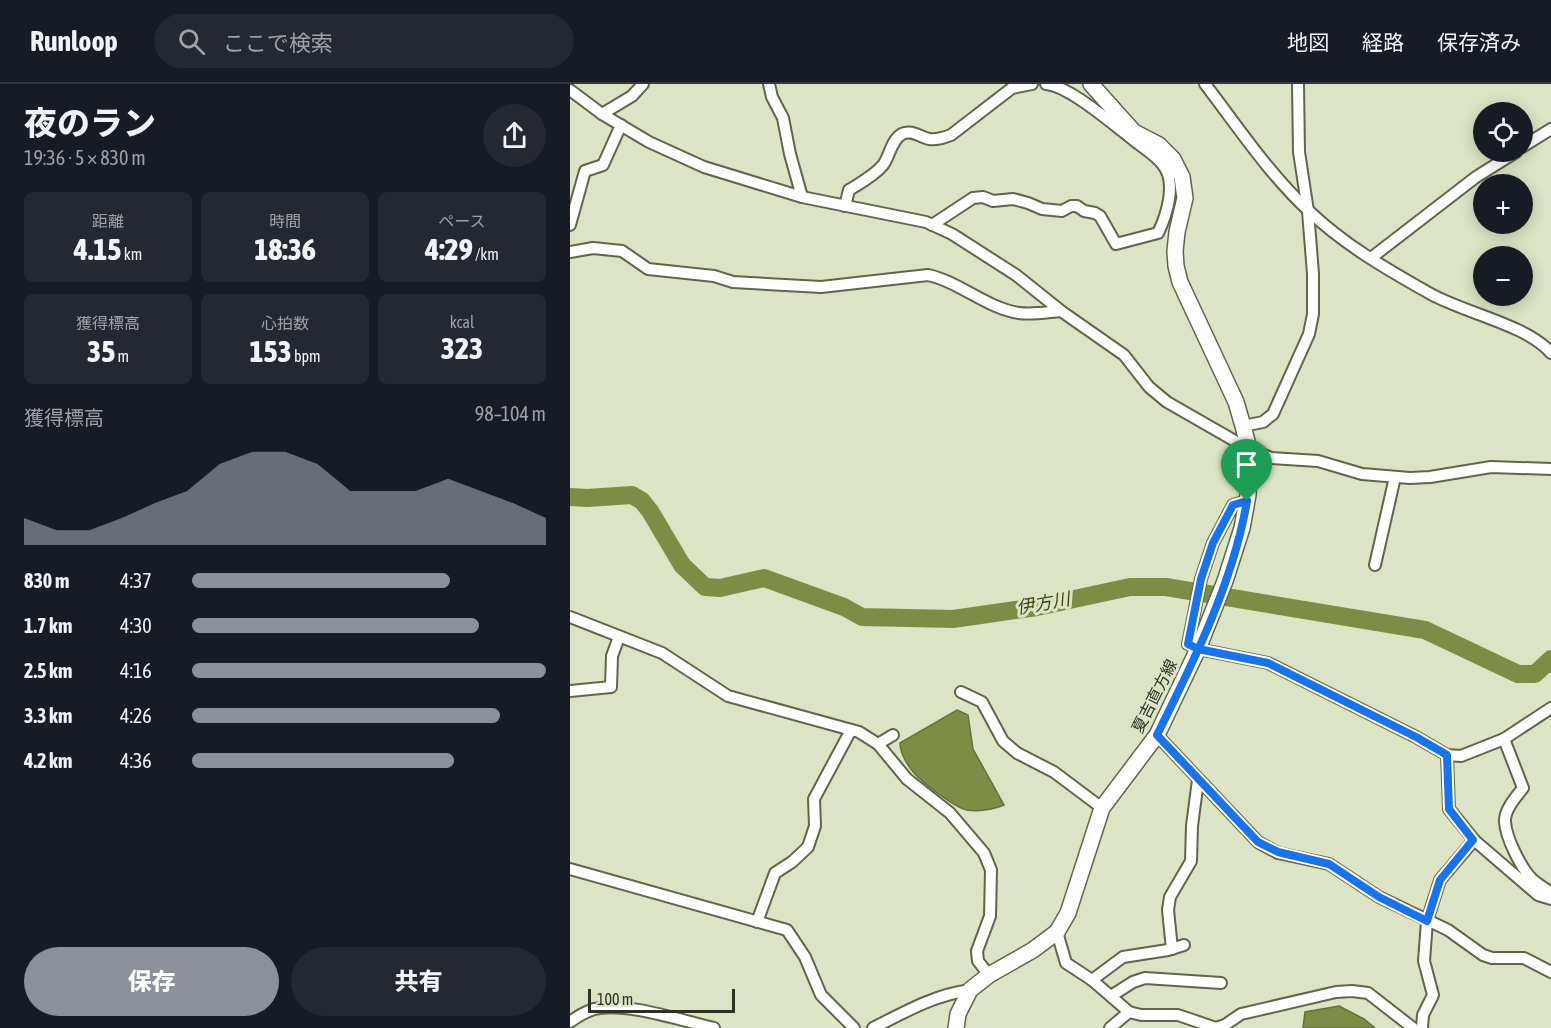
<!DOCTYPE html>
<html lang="ja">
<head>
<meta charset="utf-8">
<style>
  :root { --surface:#171b24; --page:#242831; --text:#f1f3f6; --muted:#9ea1a6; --line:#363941; --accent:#8c9099 }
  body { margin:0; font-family:"Asap Condensed","Noto Sans JP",sans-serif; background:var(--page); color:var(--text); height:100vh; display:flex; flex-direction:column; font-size:22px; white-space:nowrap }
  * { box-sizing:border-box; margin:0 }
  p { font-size:20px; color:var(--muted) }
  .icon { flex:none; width:33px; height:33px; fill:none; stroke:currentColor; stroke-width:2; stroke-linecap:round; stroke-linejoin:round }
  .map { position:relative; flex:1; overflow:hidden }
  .details { display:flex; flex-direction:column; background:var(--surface); width:570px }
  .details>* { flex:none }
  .controls { position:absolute; left:903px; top:18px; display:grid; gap:12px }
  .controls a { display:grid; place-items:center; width:60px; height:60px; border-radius:50%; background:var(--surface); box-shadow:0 3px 15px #0003; font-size:30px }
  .scale { position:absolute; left:18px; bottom:15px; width:147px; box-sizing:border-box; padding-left:6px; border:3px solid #2d3025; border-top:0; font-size:16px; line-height:21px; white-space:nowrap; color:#2d3025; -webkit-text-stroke:4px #dce4c5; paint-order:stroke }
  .pin { position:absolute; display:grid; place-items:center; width:51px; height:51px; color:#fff; margin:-62px -26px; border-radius:50% 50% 50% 0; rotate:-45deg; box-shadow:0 0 6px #0007 }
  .pin .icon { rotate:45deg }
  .round { display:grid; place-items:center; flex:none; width:63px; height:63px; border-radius:32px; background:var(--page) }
  .summary { display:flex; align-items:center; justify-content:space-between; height:102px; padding:0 24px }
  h1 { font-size:33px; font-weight:800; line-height:45px }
  .metrics { display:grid; grid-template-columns:repeat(3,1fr); gap:9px; height:102px; padding:6px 24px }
  .metrics div { display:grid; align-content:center; border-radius:9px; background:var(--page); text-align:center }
  .metrics b { font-size:30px; font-weight:800 }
  .metrics small { font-size:16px; font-weight:400 }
  .metrics p { font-size:16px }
  .chart { height:168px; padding:12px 24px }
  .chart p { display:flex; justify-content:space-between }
  .chart svg { width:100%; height:108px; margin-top:6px; fill:var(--accent); opacity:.7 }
  .cta { display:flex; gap:12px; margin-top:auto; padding:12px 24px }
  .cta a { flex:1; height:69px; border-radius:36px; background:var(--accent); color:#fff; font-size:24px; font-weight:800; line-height:69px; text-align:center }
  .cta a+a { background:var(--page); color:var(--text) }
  ul { padding:0 24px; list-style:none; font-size:20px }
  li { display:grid; grid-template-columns:96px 72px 1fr; align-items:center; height:45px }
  li i { height:15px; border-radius:8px; background:var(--accent) }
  header { display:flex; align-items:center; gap:36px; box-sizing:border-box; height:84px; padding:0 30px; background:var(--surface); border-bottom:2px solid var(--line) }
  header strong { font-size:28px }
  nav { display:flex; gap:33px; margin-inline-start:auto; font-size:21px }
  .search { width:420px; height:54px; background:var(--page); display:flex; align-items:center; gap:15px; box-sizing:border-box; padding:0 21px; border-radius:33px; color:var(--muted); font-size:22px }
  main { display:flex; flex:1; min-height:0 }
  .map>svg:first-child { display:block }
</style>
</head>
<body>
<header>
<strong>Runloop</strong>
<div class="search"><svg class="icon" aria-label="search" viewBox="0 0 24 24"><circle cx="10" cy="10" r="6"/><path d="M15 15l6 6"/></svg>ここで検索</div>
<nav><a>地図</a><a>経路</a><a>保存済み</a></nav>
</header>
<main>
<section class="details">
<div class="summary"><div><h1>夜のラン</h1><p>19:36 · 5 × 830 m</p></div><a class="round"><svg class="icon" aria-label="share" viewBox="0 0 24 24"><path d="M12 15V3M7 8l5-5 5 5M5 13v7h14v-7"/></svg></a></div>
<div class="metrics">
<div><p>距離</p><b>4.15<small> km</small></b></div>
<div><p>時間</p><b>18:36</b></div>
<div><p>ペース</p><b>4:29<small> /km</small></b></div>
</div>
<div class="metrics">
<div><p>獲得標高</p><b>35<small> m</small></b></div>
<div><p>心拍数</p><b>153<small> bpm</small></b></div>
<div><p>kcal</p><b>323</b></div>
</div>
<div class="chart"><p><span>獲得標高</span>98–104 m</p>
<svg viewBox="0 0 160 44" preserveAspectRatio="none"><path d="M0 44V33L10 38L20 38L30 33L40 27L50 22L60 11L70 6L80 6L90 11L100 22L110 22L120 22L130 17L140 22L150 27L160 33V44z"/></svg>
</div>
<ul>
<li><b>830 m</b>4:37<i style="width:73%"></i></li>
<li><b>1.7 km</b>4:30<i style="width:81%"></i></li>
<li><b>2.5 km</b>4:16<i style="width:100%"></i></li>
<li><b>3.3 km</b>4:26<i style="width:87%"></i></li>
<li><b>4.2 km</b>4:36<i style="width:74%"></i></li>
</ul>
<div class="cta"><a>保存</a><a>共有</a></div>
</section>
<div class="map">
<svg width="981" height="944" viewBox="0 0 981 944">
  <rect width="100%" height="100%" fill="#dce4c5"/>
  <g fill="#7e8d45" stroke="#66713b" stroke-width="1.5">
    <path d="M387,626L398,631L403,665L434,721C425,725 408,728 397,726C385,724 352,698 344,689C337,681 330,669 330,659Z"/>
    <polygon points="769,922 794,935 805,944 733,944 735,928"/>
  </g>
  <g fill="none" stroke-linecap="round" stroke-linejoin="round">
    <polyline stroke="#66713b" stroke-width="3" points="965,590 981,587"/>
    <polyline stroke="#7e8d45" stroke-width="18" points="0,413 17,414 62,411 72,417 80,427 112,481 135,503 150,504 194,494 274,523 292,533 383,535 467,523 560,503 596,503 855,546 948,590 965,590 981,575"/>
    <g stroke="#60664c" stroke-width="14">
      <g id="street">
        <polyline points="199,0 202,13 213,34 220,70 232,113"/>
        <path d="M476,0C499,2 540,38 560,53L564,48"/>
        <path d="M635,0C668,43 699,90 739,127C773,160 818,186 859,209C891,228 958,241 981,269"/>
        <polyline points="0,6 32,30 79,58 134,83 232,113 356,138 382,150 446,191 491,227 554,271 579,303 597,318 679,365 701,374 748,377 792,390 840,394 860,393 921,383 981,385"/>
        <polyline points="32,30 62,12 73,0"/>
        <polyline points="952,63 981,45"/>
        <path d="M275,122L279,106C290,99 304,92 313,81C320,72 321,56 332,50C341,45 350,53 359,55C367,56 373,54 381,51L442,4L462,0"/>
        <polyline points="0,141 15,87 33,81 51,41"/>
        <path d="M362,141L403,114L413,113L423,117L443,115L458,119L472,125L492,127L501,122H507L514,127L525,129L530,132L546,160L588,149C597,131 607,98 593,81C585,70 570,62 560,53"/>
        <path d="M0,168L23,164L52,167L78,185L144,192L163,198L251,203L358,191C390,198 416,224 449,229C462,231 478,228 491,227"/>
        <polyline points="801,174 906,93 946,68"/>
        <polyline points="673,342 693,338 703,330 739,250 743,230 743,190 738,127 729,68 728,0"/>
        <path d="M677,417L663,421L643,459L631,495L618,560L628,565L698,579L846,653L877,671L891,672L934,655L953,704C946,713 934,726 935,738C936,754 951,784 962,795C967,800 975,804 981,809"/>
        <polyline points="805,481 825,393"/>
        <polyline points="0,533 92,569 158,612 289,648 308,660 337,695 380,729 414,769 421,786 420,832 407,867 408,877 419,891"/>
        <polyline points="0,607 41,603 42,572 49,553"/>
        <polyline points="391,608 412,618 433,657 447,669 484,688 532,724"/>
        <polyline points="587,651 688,758 708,769 759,780 809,813 878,846 913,871 922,874 954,874 981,888"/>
        <polyline points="934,655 981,624"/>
        <polyline points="308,660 323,651"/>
        <polyline points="904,756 968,811 981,815"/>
        <polyline points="0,785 217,846 235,873 251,911 284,944"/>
        <polyline points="187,838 205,789 222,778 238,763 245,742 244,715 281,646"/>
        <polyline points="487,848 496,879 522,896 559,928 571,931 608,931 646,944 655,941 671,930 766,908 782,907 798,909 843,944"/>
        <polyline points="602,865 598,826 600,813 621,777 622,742 628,696"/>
        <polyline points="522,896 553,873 598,866 614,861"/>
        <polyline points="541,912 563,898 575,894 651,899"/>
        <path d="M0,938C8,932 15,928 24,925C54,917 113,937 144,944"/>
        <path d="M303,944C335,928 364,911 400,906"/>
        <polyline points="540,944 559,928"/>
        <polyline points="852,944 853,931 863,911 854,877 857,837 870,796 904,756 879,725 877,671"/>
      </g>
    </g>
    <g stroke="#60664c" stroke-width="18">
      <polyline id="secondary" points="386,944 388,930 400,906 419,891 463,866 487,848 498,829 532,724 587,651 628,565 655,497 672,444 678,411 679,365 673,342 666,318 610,198 606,182 605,167 607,148 615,114 612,93 603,75 589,61 564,48 521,0"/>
    </g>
    <use href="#street" stroke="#fff" stroke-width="10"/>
    <use href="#secondary" stroke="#fff" stroke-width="15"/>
  </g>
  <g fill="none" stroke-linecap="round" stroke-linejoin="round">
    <g stroke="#fff" stroke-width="12">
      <path id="route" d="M677,417C663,499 624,577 587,651L688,758L708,768L759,780L809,813L857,837L870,796L903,756L879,725L877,671L846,653L698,579L628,565L618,560L631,495L643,459L663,421L677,417"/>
    </g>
    <use href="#route" stroke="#1a73e8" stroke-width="8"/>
  </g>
  <g text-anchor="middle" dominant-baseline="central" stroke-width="6" stroke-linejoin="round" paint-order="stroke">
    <g font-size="16" fill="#2d3025" stroke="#dce4c5">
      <text transform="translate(584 612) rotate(-63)">夏吉直方線</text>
    </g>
    <g font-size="18" font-style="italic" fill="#3b450d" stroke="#dce4c5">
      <text transform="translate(473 519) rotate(-10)">伊方川</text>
    </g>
  </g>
</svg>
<div class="controls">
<a><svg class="icon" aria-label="locate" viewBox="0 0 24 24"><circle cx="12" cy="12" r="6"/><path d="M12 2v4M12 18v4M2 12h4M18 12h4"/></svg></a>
<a>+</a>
<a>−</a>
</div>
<div class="scale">100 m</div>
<div class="pin" style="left:677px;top:417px;background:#1e9e55"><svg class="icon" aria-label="arrive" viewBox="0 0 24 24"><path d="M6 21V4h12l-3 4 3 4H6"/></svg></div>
</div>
</main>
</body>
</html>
